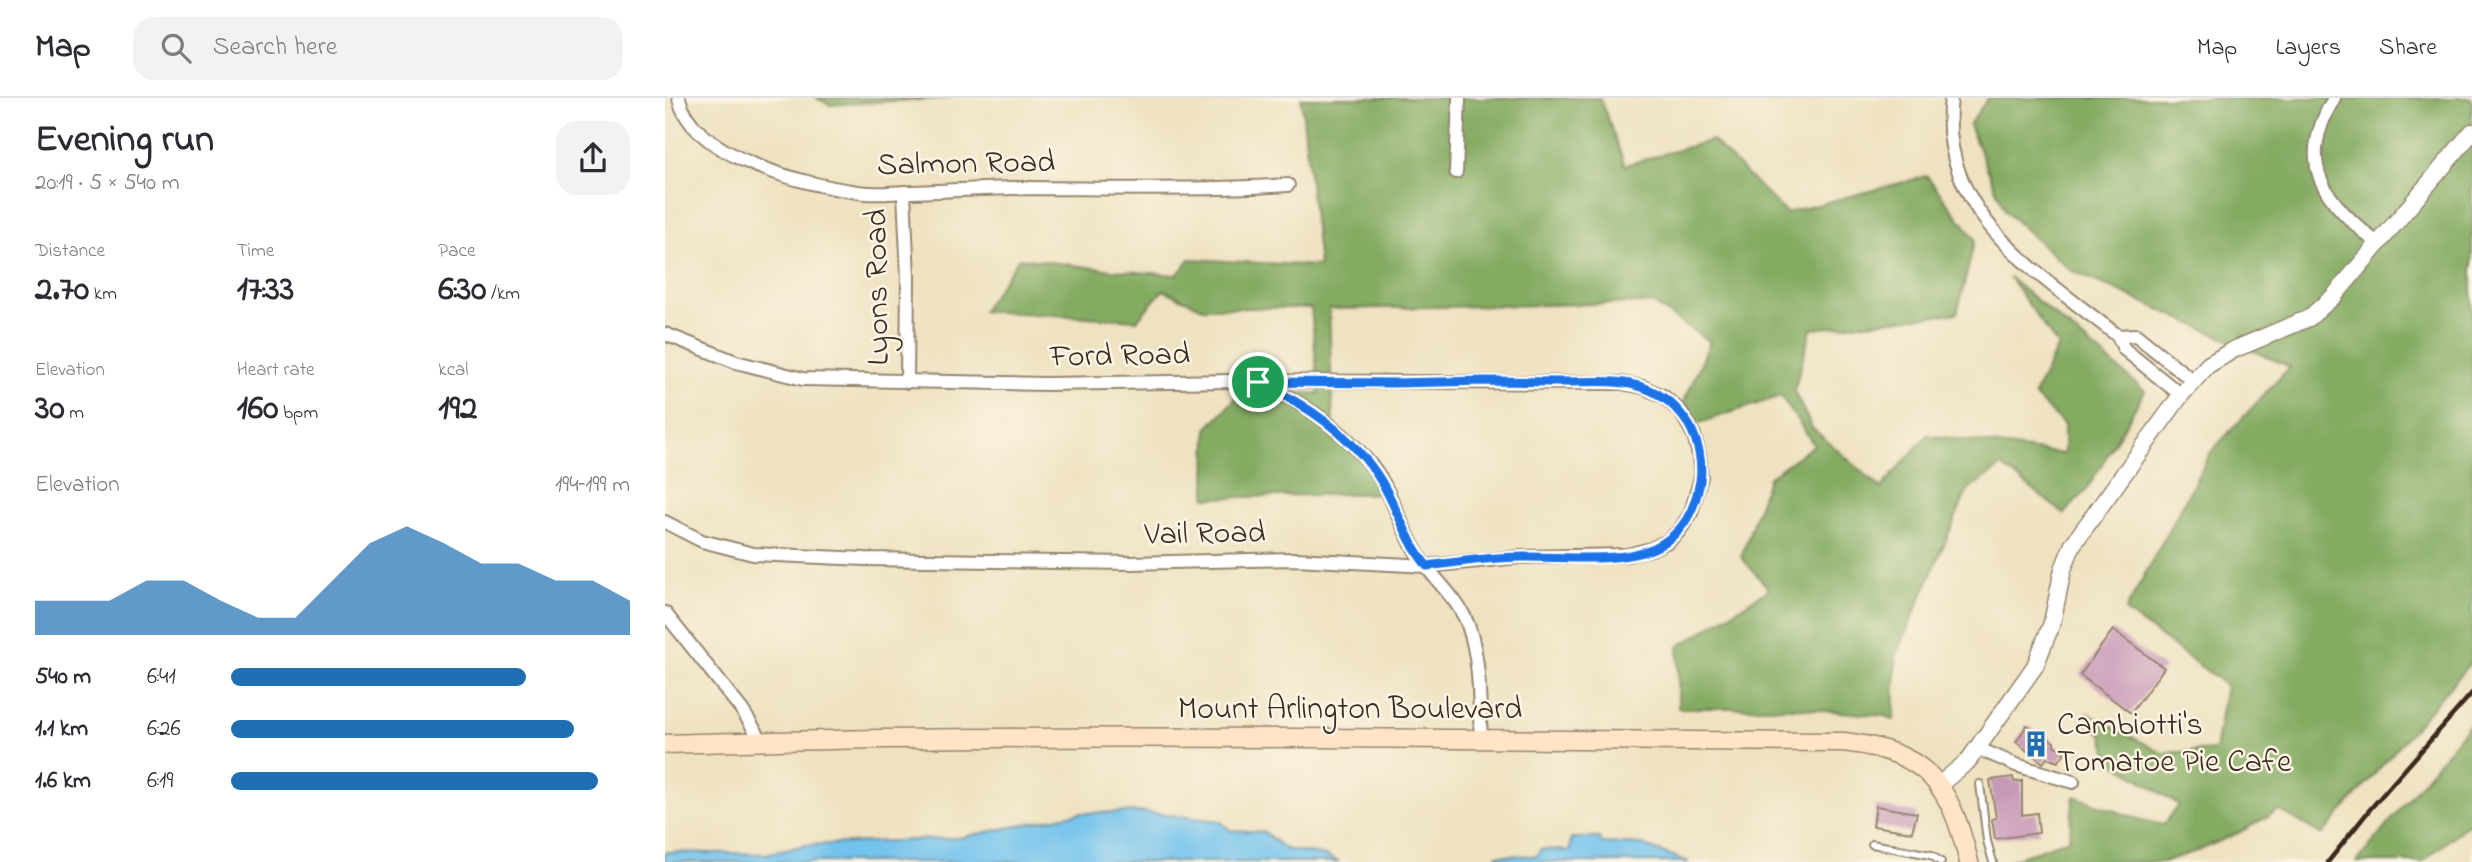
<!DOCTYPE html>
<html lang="en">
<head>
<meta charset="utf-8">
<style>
  :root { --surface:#fff; --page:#f2f2f3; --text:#2b2b33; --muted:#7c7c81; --line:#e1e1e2; --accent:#1f6fb2 }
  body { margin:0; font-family:"Indie Flower",sans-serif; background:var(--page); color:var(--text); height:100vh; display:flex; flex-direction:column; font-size:26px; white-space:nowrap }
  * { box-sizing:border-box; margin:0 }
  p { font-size:23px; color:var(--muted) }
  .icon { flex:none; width:38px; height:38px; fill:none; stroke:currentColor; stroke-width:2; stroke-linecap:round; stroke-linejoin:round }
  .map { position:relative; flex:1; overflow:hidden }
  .drawer { display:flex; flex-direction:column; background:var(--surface); width:665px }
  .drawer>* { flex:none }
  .pin { position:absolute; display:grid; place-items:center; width:60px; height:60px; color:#fff; margin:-30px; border:4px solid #fff; border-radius:50%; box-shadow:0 2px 7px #0007 }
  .round { display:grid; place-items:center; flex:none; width:74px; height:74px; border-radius:21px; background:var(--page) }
  .head { display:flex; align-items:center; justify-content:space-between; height:119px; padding:0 35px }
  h1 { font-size:38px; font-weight:700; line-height:52px }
  .stats { display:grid; grid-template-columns:repeat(3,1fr); gap:10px; height:119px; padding:7px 35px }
  .stats div { display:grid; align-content:center }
  .stats b { font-size:35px; font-weight:700 }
  .stats small { font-size:19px; font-weight:400 }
  .stats p { font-size:19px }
  .chart { height:196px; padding:14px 35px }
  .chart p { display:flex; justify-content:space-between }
  .chart svg { width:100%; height:126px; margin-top:7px; fill:var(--accent); opacity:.7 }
  ul { padding:0 35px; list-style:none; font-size:23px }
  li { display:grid; grid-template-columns:112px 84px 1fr; align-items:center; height:52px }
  li i { height:18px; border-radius:9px; background:var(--accent) }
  header { display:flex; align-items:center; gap:42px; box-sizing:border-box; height:98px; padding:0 35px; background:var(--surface); border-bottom:2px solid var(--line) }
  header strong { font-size:33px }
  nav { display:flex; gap:38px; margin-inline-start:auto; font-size:24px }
  .search { width:490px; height:63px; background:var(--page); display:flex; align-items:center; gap:18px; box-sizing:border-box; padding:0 24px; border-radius:21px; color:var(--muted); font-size:26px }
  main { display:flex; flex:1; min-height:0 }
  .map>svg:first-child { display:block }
</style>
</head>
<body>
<header>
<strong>Map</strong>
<div class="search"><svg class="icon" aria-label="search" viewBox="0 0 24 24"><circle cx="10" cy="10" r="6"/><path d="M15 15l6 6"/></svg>Search here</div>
<nav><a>Map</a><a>Layers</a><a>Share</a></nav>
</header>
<main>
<section class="drawer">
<div class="head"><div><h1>Evening run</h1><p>20:19 · 5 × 540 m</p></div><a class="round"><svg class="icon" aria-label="share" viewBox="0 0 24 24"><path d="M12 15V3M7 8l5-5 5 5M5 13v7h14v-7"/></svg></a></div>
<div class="stats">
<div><p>Distance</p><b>2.70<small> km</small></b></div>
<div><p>Time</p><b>17:33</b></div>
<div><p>Pace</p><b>6:30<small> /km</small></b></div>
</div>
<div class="stats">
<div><p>Elevation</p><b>30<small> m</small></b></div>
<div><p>Heart rate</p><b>160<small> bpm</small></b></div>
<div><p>kcal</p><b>192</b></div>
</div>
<div class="chart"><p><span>Elevation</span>194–199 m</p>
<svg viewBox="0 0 160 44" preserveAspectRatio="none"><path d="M0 44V32L10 32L20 32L30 25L40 25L50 32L60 38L70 38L80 25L90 12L100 6L110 12L120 19L130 19L140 25L150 25L160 32V44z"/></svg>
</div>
<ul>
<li><b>540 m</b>6:41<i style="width:74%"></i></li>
<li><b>1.1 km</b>6:26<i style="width:86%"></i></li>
<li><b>1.6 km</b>6:19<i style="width:92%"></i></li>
</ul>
</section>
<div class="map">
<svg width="1807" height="764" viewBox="0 0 1807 764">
  <rect width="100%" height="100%" fill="#fcf5e5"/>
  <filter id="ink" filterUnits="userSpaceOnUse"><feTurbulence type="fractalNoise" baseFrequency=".0143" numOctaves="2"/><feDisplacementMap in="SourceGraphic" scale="14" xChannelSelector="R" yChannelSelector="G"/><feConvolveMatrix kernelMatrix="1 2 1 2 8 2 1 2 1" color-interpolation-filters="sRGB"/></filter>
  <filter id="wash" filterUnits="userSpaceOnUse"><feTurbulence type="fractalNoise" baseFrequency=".00686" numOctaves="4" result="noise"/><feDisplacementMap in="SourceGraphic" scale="28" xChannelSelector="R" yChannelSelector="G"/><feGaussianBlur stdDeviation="1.57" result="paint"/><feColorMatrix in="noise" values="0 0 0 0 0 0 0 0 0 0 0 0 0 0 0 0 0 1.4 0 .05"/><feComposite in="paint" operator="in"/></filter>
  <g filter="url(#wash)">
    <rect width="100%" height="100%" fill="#efe2c1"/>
    <g fill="#84ab62" stroke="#606a40" stroke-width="2">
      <polygon points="151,0 285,0 165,7"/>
      <polygon points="636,0 935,0 960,67 1047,42 1121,115 1262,78 1310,141 1292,215 1146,231 1129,293 1147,330 1216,390 1262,337 1399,356 1399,327 1369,297 1393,248 1344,179 1480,293 1421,393 1399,416 1337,368 1302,393 1231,558 1229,622 1221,618 1131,610 1013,610 1013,549 1104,491 1076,459 1104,379 1149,347 1116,298 1034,325 1019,304 1045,244 987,205 664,211 668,331 723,395 541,400 542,331 581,289 654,296 646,210 538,210 498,192 472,222 317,213 354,160 447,172 512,177 525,161 654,168"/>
      <polygon points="1323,0 1807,0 1807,563 1657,737 1614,712 1575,734 1532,753 1498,764 1349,764 1346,762 1404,741 1409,698 1473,721 1498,727 1514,707 1445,662 1437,636 1417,623 1422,615 1497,655 1550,652 1561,587 1460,513 1546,354 1625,269 1405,172 1340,113 1304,27"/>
      <polygon points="1807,623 1807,723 1757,764 1692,764"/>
    </g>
    <g fill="#71c2ed" stroke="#567686" stroke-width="2">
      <polygon points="478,714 555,723 565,732 599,734 620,751 661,758 674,764 0,764 0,754 100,756 142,747 293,740 414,715"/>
      <polygon points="906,740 935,740 937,745 977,747 1024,764 832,764 832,757 872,758 876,751 905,753"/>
    </g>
    <g id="blocks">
      <g fill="#c799b8">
        <polygon points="1448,532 1499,570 1466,615 1415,577"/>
        <polygon points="1362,627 1389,644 1389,647 1400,655 1393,664 1382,660 1378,665 1351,644"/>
        <polygon points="1348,679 1349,684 1357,683 1357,717 1372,715 1374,735 1330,741 1327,721 1331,720 1325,682"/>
        <polygon points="1211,708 1252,715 1247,734 1208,728"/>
      </g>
    </g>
  </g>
  <g filter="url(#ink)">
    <use href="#blocks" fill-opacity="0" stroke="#958670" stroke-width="2"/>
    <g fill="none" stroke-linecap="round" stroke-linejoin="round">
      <g stroke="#958670" stroke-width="10">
        <g id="service">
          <polyline points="1315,686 1322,743 1328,764"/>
          <polyline points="1207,746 1266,757 1276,764"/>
        </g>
      </g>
      <g stroke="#958670" stroke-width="16">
        <g id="minor">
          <path d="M14,0C26,59 141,87 193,94C210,97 228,94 246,94C279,93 313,91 347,90C439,90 531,93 623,87"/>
          <path d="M1286,0C1271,116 1375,176 1453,238L1459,251L1516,297"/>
          <path d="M1669,0C1629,69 1660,102 1713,146"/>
          <polyline points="791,74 794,0"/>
          <polyline points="239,94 243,179 242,284"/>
          <polyline points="0,236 71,264 138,281 381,286 569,283 956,285 978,289 998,298 1016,314 1029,337 1034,357 1036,379 1026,415 1014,433 1003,443 986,451 962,457 855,459 762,468 630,461 466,465 200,461 88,456 37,443 0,424"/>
          <polyline points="1453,238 1471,237 1527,282"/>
          <path d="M598,286C642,307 691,340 717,383C731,408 739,436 755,460C771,484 795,502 804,530C816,566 814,605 816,642"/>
          <polyline points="0,515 77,612 97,643"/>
          <polyline points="1312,650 1351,667 1408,684"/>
        </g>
      </g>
      <g stroke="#958670" stroke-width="19">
        <polyline id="tertiary" points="1274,687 1303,663 1370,568 1387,525 1398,471 1408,446 1516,297 1543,267 1568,252 1644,220 1669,198 1807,34"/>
      </g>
      <g stroke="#958670" stroke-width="21">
        <path id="secondary" d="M0,646C393,634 786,642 1179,644C1262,654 1285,685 1304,764"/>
      </g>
      <use href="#service" stroke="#fff" stroke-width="6"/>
      <use href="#minor" stroke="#fff" stroke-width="12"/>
      <use href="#tertiary" stroke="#fff" stroke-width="16"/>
      <use href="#secondary" stroke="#ffe4c6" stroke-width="18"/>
      <polyline stroke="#3b2a1e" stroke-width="4.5" points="1663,764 1706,710 1807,595"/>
    </g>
  </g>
  <g fill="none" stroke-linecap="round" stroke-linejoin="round" filter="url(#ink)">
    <g stroke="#fff" stroke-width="14">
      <path id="route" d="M821,283C847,283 874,284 901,284C926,284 956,281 980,290C999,297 1013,310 1024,327C1033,343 1038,365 1035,383C1030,412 1018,437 989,450C953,466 897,458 857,459C825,459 793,464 762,468C741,443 733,411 716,383C689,338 639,305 593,284L729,285Z"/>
    </g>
    <use href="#route" stroke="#1a73e8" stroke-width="9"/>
  </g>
  <defs>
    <g id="building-bare" transform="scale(2.1)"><path d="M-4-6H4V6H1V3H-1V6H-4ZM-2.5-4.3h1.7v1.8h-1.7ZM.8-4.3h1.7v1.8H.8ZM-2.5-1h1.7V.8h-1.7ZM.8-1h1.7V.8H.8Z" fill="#1f6fb2" stroke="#fcf5e5" stroke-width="2.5" paint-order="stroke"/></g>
  </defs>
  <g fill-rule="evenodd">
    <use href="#building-bare" x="1371" y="646"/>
  </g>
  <g text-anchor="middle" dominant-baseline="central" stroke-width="5" stroke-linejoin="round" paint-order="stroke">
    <g font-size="32" fill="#3b2a1e" stroke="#fcf5e5">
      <text transform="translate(301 67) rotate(-1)">Salmon Road</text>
      <text transform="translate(214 189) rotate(-91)">Lyons Road</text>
      <text transform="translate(455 259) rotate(-1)">Ford Road</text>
      <text transform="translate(540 437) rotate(-1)">Vail Road</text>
      <text x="685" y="612">Mount Arlington Boulevard</text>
    </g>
    <g font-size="32" fill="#3b2a1e" stroke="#fcf5e5" text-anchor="start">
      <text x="1392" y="628">Cambiotti's<tspan x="1392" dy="37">Tomatoe Pie Cafe</tspan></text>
    </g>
  </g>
</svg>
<div class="pin" style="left:593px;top:284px;background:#1e9e55"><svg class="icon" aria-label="arrive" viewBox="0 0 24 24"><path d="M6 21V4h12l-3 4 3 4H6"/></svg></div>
</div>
</main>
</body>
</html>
